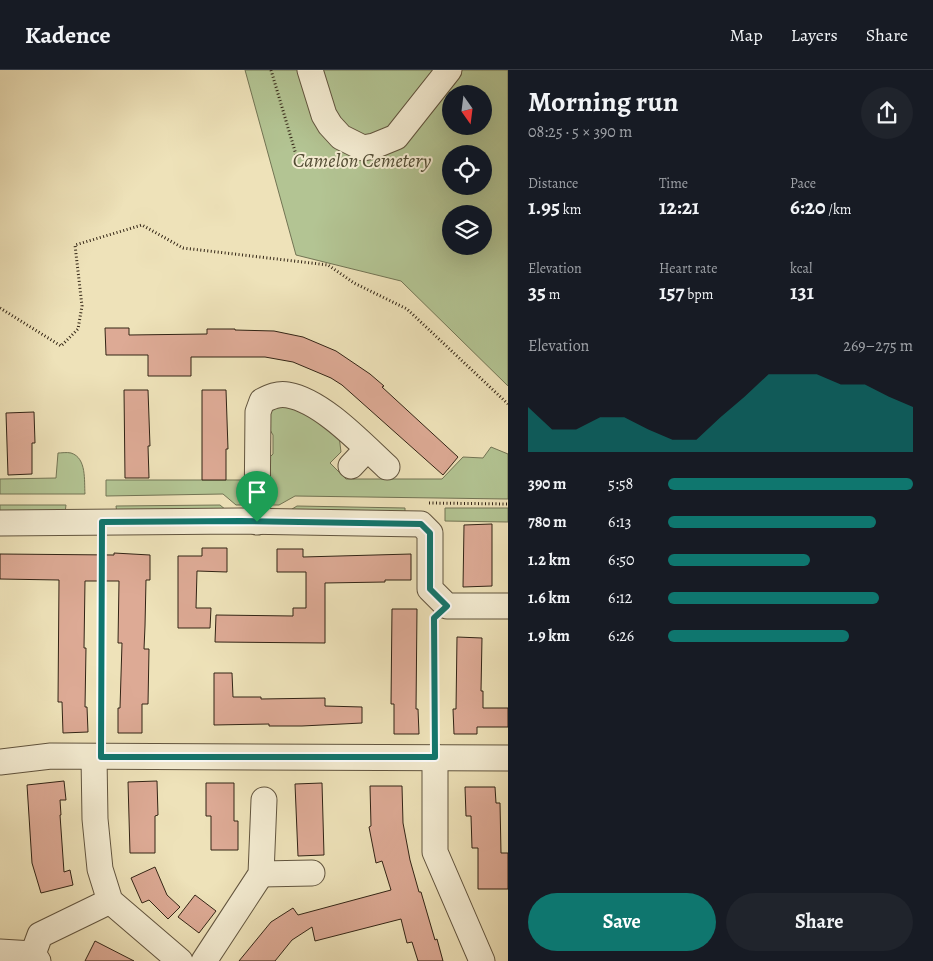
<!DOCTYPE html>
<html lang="en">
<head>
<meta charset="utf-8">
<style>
  :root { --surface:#171b24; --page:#20242c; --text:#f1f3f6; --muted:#9ea1a6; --line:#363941; --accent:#0f766e }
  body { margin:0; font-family:Alegreya,serif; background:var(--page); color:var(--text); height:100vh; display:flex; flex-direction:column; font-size:19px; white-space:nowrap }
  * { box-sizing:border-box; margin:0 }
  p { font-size:16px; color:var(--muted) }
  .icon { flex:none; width:28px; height:28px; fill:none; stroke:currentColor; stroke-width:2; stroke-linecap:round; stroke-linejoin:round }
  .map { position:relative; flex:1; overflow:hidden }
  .panel { display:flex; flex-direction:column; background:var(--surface); width:425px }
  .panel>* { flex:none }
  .needle { width:32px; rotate:166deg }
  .controls { position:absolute; left:442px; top:15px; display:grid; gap:10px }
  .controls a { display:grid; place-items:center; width:50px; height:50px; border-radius:50%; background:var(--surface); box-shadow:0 5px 20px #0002; font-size:25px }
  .pin { position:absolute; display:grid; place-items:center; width:42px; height:42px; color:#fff; margin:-51px -21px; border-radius:50% 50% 50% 0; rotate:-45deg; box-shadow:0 0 5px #0007 }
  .pin .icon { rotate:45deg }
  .round { display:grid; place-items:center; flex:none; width:52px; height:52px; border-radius:26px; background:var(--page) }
  .head { display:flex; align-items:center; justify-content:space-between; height:85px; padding:0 20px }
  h1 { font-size:28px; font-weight:700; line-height:38px }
  .figures { display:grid; grid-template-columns:repeat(3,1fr); gap:8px; height:85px; padding:5px 20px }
  .figures div { display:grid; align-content:center }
  .figures b { font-size:21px; font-weight:700 }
  .figures small { font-size:14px; font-weight:400 }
  .figures p { font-size:14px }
  .chart { height:140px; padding:10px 20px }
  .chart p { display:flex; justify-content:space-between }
  .chart svg { width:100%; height:90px; margin-top:5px; fill:var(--accent); opacity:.7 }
  .primary-button { display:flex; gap:10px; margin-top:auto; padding:10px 20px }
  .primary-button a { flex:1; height:58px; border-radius:30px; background:var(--accent); color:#fff; font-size:20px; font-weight:700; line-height:58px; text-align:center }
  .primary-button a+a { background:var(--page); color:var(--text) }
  ul { padding:0 20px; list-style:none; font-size:16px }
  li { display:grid; grid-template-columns:80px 60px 1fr; align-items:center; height:38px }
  li i { height:12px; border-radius:6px; background:var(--accent) }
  header { display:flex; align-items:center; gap:30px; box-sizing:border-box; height:70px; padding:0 25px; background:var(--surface); border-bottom:1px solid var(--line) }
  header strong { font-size:24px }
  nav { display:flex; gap:28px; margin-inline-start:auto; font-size:18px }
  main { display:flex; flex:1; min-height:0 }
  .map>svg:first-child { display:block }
</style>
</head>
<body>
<header>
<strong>Kadence</strong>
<nav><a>Map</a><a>Layers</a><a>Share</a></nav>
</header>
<main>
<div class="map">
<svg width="508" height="891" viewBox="0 0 508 891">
  <rect width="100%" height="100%" fill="#eee2b9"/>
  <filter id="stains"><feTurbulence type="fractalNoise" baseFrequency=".004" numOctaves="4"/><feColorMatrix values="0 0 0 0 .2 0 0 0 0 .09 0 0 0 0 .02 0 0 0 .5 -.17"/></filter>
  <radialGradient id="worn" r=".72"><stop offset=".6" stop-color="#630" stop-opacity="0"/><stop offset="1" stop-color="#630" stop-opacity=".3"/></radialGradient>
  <g fill="#b3c493" stroke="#727454" fill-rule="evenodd">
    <path d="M245,0H508V316L401,211L296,185ZM451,24H484V56H451ZM451,84H484V116H451ZM451,144H484V176H451Z"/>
    <path d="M278,335C305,336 320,350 339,366L341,382L330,393L346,409H442L463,387L483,388L491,377L508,384V429L295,426L279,435H266V391L273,384V365L266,353L270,342Z"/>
    <path d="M58,383C61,383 67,382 71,383C87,388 84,411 85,424H0V409L56,408Z"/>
    <polygon points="106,410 249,410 249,435 236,435 223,424 106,426"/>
    <polygon points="0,435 66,435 65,443 0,442"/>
    <polygon points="220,435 232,445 117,444 116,436"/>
    <polygon points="297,436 405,438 405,445 284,444"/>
    <polygon points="445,438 508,438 508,452 445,451"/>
  </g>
  <g fill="#ddaa95" stroke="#322415">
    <polygon points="105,258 129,258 129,265 207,264 207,259 235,259 235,260 274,261 303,267 336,281 370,304 384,316 382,317 458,387 443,405 342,315 331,308 293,292 265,287 191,287 191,306 148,306 148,285 106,285"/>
    <polygon points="124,320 148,320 150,376 148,376 149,408 125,408"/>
    <polygon points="202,320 226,320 228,379 226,379 226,410 202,410"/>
    <polygon points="34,342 35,373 32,373 32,404 8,405 6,343"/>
    <polygon points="492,454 492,516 463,517 464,455"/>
    <polygon points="202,478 227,478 227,502 197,501 196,538 211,538 210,558 178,558 178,486 202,486"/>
    <polygon points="277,479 303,479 303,487 411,484 411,510 385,510 385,512 325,513 325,573 215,572 216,545 293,546 293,538 306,538 306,502 277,502"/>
    <polygon points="114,483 150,485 150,510 146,510 145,556 144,579 149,579 148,634 142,634 142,663 118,663 118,638 120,638 122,573 118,573 119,511 85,511 84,578 86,578 85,637 87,637 88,662 63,663 62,632 58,632 59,510 0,509 0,484 114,485"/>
    <polygon points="392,539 417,539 416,639 418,639 419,664 394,664 394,634 391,634"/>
    <polygon points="457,567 482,568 481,621 483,621 483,638 508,638 508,657 477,657 477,664 454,664 453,639 456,639"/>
    <polygon points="214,603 232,603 233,627 261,627 261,629 325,628 325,636 362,637 362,653 302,656 269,656 269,654 214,655"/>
    <polygon points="64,711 66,730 60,730 61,745 60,745 64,802 70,800 73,815 41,823 32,793 27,715"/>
    <polygon points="157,711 158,745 155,746 155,783 130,783 128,712"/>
    <polygon points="206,713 234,713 234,751 238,751 238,780 211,780 211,746 206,746"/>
    <polygon points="322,713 324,785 298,786 295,714"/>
    <polygon points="370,716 402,716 403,753 410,790 419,822 421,822 435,870 437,869 443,891 418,891 412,872 407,873 401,849 315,871 312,857 292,870 275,891 239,891 271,852 293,838 298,845 391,820 382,791 376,793 369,757 371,756"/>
    <polygon points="465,717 495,717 496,733 500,733 501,783 508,783 508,819 478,819 478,778 472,778 471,746 466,746"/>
    <polygon points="155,797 167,825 180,837 168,849 149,830 142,833 131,808"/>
    <polygon points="195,825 216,841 199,863 178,847"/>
    <polygon points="95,871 134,891 85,891"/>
  </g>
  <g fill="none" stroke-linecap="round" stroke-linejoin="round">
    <g stroke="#61543e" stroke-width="27">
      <g id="minor">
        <polyline points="310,0 324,45 330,55 341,67 363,78 374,76 396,67 449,0"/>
        <polyline points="351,396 367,379"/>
        <path d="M257,452L258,342L262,331C270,327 278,323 288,325C322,331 361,373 387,397"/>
        <polyline points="0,453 241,451 421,454 430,463 430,519 447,536 508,536"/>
        <polyline points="94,687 95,749 100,799 110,831 180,891"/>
        <polyline points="435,687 435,782 482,891"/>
        <polyline points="0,692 51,686 508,688"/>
        <polyline points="261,804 312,803"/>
        <polyline points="0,882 33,884"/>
        <polyline points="38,891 33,884 40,865 110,831"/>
        <polyline points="204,891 261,804 264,730"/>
      </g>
    </g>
    <g stroke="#322415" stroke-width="3" stroke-dasharray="1 2.5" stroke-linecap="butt">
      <polyline points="271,0 297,88"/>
      <polyline points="0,238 61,276 78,259 82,236 75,175 142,155 183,178 328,195 354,213 407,239 508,334"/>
      <polyline points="429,433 508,434"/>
      <polyline points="434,554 435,667"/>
      <polyline points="101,664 102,473"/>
    </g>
    <use href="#minor" stroke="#f4ecd2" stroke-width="25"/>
  </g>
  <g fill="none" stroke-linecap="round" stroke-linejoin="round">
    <g stroke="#fff" stroke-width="10">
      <polygon id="route" points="102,452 241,451 421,454 430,463 430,519 447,536 434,548 435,687 101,687"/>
    </g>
    <use href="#route" stroke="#0f766e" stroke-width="6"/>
  </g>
  <g text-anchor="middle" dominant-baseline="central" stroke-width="4" stroke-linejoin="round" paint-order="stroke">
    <g font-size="20" font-style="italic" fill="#524c34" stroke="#f4ecd2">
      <text x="362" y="90">Camelon Cemetery</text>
    </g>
  </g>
  <rect width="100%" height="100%" filter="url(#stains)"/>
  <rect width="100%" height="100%" fill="url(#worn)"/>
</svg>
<div class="controls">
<a><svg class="needle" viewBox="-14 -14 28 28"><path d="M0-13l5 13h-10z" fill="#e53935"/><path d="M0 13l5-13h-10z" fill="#9ea1a6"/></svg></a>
<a><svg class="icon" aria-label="locate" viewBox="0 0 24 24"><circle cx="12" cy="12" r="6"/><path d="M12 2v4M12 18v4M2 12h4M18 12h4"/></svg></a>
<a><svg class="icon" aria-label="layers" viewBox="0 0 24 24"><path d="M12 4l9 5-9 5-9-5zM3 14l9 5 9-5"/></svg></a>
</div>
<div class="pin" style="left:257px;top:452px;background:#1e9e55"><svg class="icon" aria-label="arrive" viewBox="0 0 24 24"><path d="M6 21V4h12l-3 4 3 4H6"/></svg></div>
</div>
<section class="panel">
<div class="head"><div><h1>Morning run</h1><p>08:25 · 5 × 390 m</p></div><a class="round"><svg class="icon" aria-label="share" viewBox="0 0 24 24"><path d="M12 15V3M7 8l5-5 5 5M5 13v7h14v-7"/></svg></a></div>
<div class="figures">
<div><p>Distance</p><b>1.95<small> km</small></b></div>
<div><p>Time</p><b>12:21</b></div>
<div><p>Pace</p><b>6:20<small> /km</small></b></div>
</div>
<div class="figures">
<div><p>Elevation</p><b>35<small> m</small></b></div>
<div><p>Heart rate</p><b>157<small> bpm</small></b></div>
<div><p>kcal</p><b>131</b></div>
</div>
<div class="chart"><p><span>Elevation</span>269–275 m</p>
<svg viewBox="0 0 160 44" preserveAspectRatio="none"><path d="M0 44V22L10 33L20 33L30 27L40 27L50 33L60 38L70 38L80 27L90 17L100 6L110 6L120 6L130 11L140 11L150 17L160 22V44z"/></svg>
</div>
<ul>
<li><b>390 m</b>5:58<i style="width:100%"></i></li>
<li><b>780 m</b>6:13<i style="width:85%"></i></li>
<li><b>1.2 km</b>6:50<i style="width:58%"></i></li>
<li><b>1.6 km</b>6:12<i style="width:86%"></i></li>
<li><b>1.9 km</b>6:26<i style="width:74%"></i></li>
</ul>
<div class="primary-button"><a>Save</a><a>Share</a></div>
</section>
</main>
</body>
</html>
